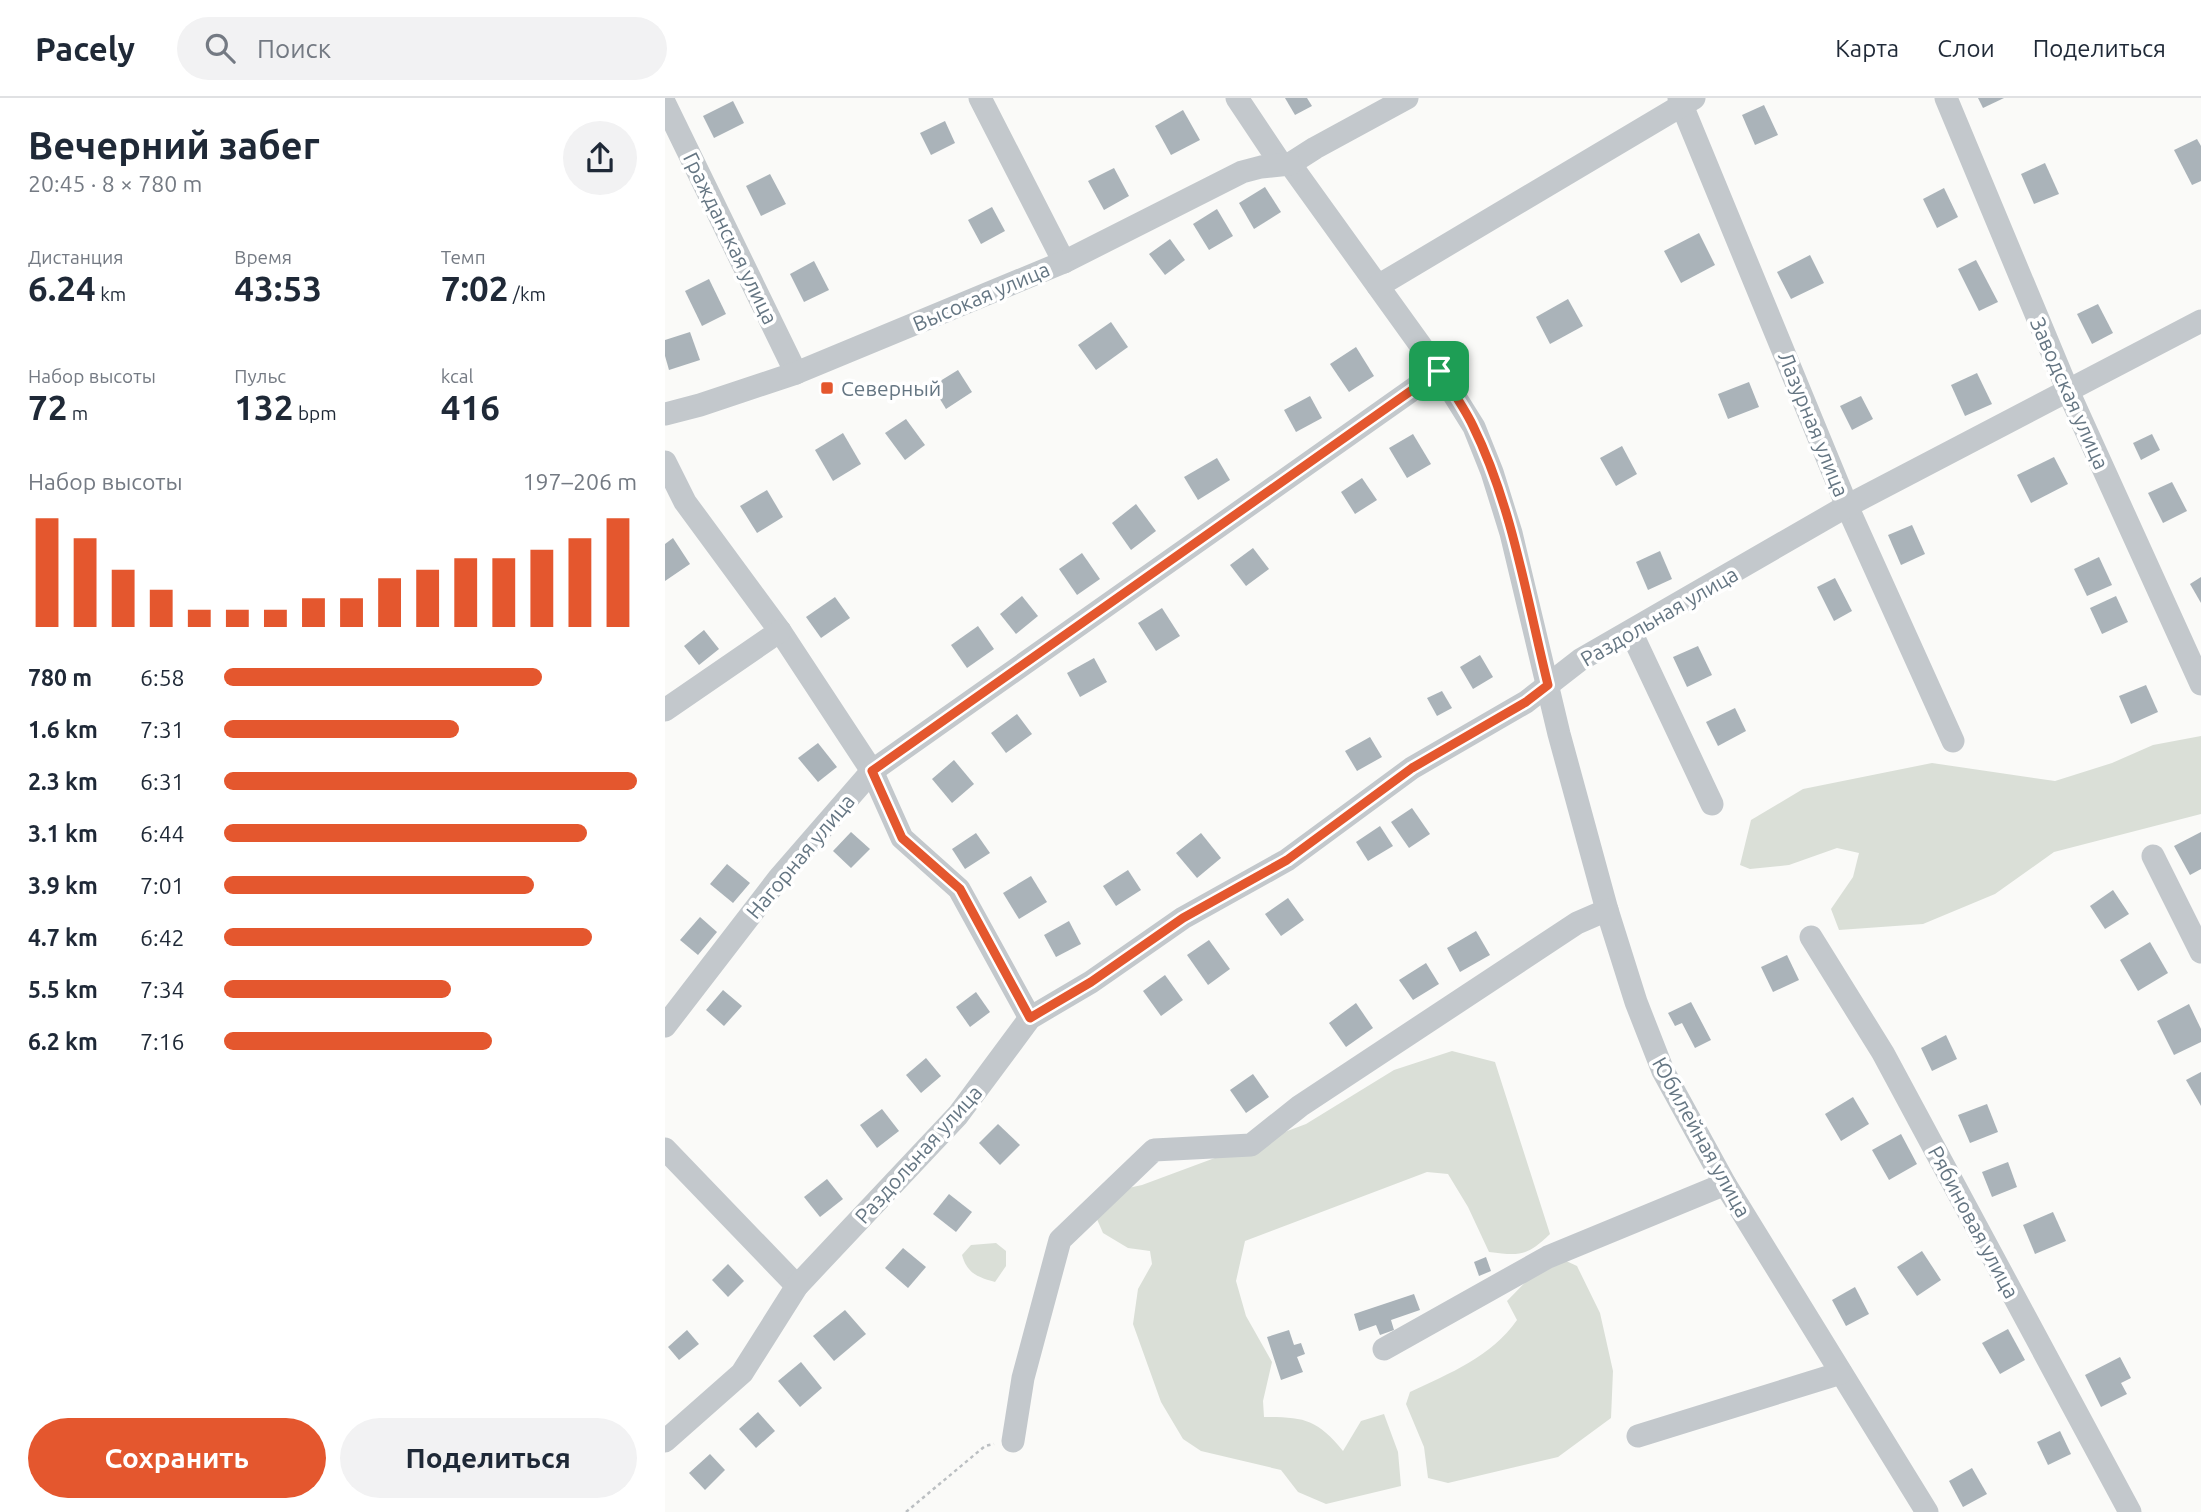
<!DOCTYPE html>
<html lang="ru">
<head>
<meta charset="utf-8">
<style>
  :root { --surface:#fff; --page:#f2f2f3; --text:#1f2937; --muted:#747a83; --line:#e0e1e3; --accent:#e4572e }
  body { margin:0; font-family:Ubuntu,sans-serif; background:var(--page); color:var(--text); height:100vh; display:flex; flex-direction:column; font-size:26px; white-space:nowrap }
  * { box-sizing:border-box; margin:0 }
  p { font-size:23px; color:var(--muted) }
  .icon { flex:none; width:38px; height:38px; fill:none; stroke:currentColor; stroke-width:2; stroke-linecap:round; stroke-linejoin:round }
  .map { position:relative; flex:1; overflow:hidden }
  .details { display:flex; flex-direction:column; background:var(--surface); width:665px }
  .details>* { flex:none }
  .pin { position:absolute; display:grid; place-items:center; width:60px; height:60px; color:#fff; margin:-30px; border-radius:14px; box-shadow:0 4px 10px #0006 }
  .round { display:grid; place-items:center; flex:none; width:74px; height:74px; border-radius:37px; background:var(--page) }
  .overview { display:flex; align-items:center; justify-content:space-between; height:119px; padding:0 28px }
  h1 { font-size:38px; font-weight:700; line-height:52px }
  .metrics { display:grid; grid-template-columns:repeat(3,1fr); gap:10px; height:119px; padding:7px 28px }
  .metrics div { display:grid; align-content:center }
  .metrics b { font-size:35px; font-weight:700 }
  .metrics small { font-size:19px; font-weight:400 }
  .metrics p { font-size:19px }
  .chart { height:196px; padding:14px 28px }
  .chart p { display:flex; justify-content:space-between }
  .chart svg { width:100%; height:126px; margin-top:7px; stroke:var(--accent); stroke-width:6 }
  .cta { display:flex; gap:14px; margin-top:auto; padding:14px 28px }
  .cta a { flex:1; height:80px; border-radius:42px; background:var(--accent); color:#fff; font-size:28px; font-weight:700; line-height:80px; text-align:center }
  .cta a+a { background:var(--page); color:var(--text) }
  ul { padding:0 28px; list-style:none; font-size:23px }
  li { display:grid; grid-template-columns:112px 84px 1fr; align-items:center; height:52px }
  li i { height:18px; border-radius:9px; background:var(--accent) }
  header { display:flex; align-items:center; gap:42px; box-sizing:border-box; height:98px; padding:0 35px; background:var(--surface); border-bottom:2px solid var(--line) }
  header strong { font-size:33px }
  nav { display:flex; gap:38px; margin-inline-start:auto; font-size:24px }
  .search { width:490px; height:63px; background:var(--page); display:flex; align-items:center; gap:18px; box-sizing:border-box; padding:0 24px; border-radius:38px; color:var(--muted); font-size:26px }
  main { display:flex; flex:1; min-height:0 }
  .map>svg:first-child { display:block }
</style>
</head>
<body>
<header>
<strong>Pacely</strong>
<div class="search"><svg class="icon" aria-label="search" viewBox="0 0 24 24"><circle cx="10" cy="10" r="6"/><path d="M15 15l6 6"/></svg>Поиск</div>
<nav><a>Карта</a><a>Слои</a><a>Поделиться</a></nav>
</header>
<main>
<section class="details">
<div class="overview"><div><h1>Вечерний забег</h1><p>20:45 · 8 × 780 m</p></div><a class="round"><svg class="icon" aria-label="share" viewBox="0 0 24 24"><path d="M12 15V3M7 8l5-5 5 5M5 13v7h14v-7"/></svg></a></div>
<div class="metrics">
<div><p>Дистанция</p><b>6.24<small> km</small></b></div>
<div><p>Время</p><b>43:53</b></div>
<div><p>Темп</p><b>7:02<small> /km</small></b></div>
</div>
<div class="metrics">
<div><p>Набор высоты</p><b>72<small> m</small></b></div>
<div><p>Пульс</p><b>132<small> bpm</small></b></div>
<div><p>kcal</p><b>416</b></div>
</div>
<div class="chart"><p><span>Набор высоты</span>197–206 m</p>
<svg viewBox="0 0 160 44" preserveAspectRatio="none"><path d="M5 44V6M15 44V13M25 44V24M35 44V31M45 44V38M55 44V38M65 44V38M75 44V34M85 44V34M95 44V27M105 44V24M115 44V20M125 44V20M135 44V17M145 44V13M155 44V6"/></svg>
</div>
<ul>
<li><b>780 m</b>6:58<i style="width:77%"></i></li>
<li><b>1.6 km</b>7:31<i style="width:57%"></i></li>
<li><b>2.3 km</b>6:31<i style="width:100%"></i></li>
<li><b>3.1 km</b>6:44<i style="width:88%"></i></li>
<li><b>3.9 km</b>7:01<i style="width:75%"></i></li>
<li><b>4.7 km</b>6:42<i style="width:89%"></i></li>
<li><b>5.5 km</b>7:34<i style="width:55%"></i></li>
<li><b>6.2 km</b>7:16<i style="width:65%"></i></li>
</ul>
<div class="cta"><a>Сохранить</a><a>Поделиться</a></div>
</section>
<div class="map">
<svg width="1536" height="1414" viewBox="0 0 1536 1414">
  <rect width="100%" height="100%" fill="#fafaf8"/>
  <g fill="#dadfd7">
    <polygon points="1536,638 1536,716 1389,754 1330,796 1258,826 1174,832 1166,811 1188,779 1194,755 1172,750 1124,767 1085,771 1075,767 1086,722 1138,691 1267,665 1390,683 1447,665 1488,647"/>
    <path d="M787,953L830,964L885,1136C862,1158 856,1158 824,1154L803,1109L783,1076L762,1074L580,1143L571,1183L581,1218L607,1264L598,1303L599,1319C639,1319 652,1321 678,1353L696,1323L719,1316L733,1354L736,1388L661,1406L633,1394L616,1372L536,1353L518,1341L496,1304L468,1226L473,1191L487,1166L485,1153L463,1150L438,1135L424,1103L431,1097L477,1087L641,1026L729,972Z"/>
    <path d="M331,1145L341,1153V1168L330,1184C312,1179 302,1175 297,1157L306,1147Z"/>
    <path d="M899,1162L912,1168L935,1215L948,1273L946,1320L893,1359L783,1385L763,1380L759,1349L741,1306L745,1294C785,1275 826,1259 852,1222L842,1203L873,1171Z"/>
  </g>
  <g fill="#aab3b9">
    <polygon points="620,0 642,0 647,8 630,17"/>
    <polygon points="1313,0 1339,0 1318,10"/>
    <polygon points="68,3 79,25 49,40 38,18"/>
    <polygon points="1099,7 1113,37 1090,47 1077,17"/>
    <polygon points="518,12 535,42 506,57 490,28"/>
    <polygon points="280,23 290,45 266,57 255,35"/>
    <polygon points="1532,41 1536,48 1536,83 1527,87 1509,52"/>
    <polygon points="1380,65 1394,96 1369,106 1356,76"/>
    <polygon points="449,70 464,98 439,112 423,83"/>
    <polygon points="105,76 121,106 96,118 81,88"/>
    <polygon points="600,89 616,114 589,131 574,105"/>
    <polygon points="1279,90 1293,119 1272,130 1258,101"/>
    <polygon points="327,109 340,133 316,146 303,122"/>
    <polygon points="552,111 568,138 544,152 528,126"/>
    <polygon points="1034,135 1050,167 1016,185 999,153"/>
    <polygon points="505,141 520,162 500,177 484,156"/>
    <polygon points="1145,157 1159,185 1126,201 1112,174"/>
    <polygon points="1311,162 1333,204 1314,213 1293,171"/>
    <polygon points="149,163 164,192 139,204 125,176"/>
    <polygon points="44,181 61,216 37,228 20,193"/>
    <polygon points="903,201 918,228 885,246 871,219"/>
    <polygon points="1433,206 1448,235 1427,246 1412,216"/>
    <polygon points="446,224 463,249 431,272 413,247"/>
    <polygon points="25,234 35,262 4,272 0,258 0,242"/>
    <polygon points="691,249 709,278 684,294 665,266"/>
    <polygon points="293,272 307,294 281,311 267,288"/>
    <polygon points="1312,275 1327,306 1300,318 1286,287"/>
    <polygon points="1084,284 1094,309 1063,321 1053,296"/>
    <polygon points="645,298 657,320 631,334 619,312"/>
    <polygon points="1196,298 1208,321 1187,332 1175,308"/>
    <polygon points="241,321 260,347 240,362 220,335"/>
    <polygon points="178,335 196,366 168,383 150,352"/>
    <polygon points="748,336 766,366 742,380 724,350"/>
    <polygon points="1487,336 1495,352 1476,362 1468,345"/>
    <polygon points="957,348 972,376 951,388 935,360"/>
    <polygon points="1389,359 1403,386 1366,405 1352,377"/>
    <polygon points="552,360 565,382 533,402 519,379"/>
    <polygon points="697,380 712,402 690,416 676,394"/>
    <polygon points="1507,384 1522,413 1498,425 1483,395"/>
    <polygon points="102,392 118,419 92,435 75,408"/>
    <polygon points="471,406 491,433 466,452 447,425"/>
    <polygon points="1247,427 1260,456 1236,467 1223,437"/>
    <polygon points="8,440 25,466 0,483 0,446"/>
    <polygon points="588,450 604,471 581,488 565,467"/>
    <polygon points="995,453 1007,481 983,492 971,464"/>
    <polygon points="417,455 435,481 412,497 394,471"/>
    <polygon points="1434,459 1447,487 1422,498 1409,471"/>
    <polygon points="1536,479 1536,505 1525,486"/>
    <polygon points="1170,480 1187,513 1169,523 1152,489"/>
    <polygon points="357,498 373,518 351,536 335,516"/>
    <polygon points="1451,498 1463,524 1437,536 1425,510"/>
    <polygon points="170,499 185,520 156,540 141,519"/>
    <polygon points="497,510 515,538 491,553 473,525"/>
    <polygon points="313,528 329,551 302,570 286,547"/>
    <polygon points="39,532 54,551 34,567 19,548"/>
    <polygon points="1033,548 1047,577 1022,589 1008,559"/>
    <polygon points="815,557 828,579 808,591 795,569"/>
    <polygon points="429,560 442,584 415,599 402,575"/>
    <polygon points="1481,587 1493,614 1466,626 1454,598"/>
    <polygon points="777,593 787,610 772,618 762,600"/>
    <polygon points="1070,610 1081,633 1053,648 1041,624"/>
    <polygon points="352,616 367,636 341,655 326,635"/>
    <polygon points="705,639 717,659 692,673 680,653"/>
    <polygon points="153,645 172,669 153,684 133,660"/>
    <polygon points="289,662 309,686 287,705 267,681"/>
    <polygon points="747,710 765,736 744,750 726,724"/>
    <polygon points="715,728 728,748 703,763 691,744"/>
    <polygon points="186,734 205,751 186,770 168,753"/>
    <polygon points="1536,734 1536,771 1525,777 1509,748"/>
    <polygon points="311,735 325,755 300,771 287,751"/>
    <polygon points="536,735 556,760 532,780 511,755"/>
    <polygon points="62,766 85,785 68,805 45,786"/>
    <polygon points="463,772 476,792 451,808 438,788"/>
    <polygon points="366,778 382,804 354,821 338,795"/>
    <polygon points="1448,792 1464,816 1440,831 1425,808"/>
    <polygon points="623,800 639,822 616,838 600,816"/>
    <polygon points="35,819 52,834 33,857 15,842"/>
    <polygon points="404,823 416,846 391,859 379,837"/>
    <polygon points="811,833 825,857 795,874 782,850"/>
    <polygon points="544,842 565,871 543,887 522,857"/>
    <polygon points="1485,844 1503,875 1473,893 1455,862"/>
    <polygon points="1122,857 1134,882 1108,894 1096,869"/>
    <polygon points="761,865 774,886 748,902 734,882"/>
    <polygon points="500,877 518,902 496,918 478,893"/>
    <polygon points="58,892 77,908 59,928 41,912"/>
    <polygon points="311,894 325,914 305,929 291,909"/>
    <polygon points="1026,904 1046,942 1030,950 1017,925 1010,928 1003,915"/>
    <polygon points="691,905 708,930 681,949 664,925"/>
    <polygon points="1524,906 1536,931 1536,944 1509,957 1492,923"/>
    <polygon points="1281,937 1292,961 1267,973 1256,950"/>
    <polygon points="261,960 276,978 256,995 241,977"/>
    <polygon points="1536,974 1536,1008 1521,982"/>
    <polygon points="588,976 604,999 581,1015 565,992"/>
    <polygon points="1188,999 1204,1026 1176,1043 1160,1016"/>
    <polygon points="1322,1006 1333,1034 1305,1045 1293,1017"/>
    <polygon points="217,1011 234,1033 212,1050 195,1027"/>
    <polygon points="333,1026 355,1047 335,1067 314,1045"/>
    <polygon points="1236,1036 1252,1066 1224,1082 1207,1052"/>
    <polygon points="1343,1064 1352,1089 1327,1099 1317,1074"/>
    <polygon points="162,1081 178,1101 155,1119 139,1099"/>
    <polygon points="284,1096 307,1114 291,1134 268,1116"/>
    <polygon points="1388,1114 1401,1143 1370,1156 1358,1127"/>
    <polygon points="238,1150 261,1169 243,1190 220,1170"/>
    <polygon points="1257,1153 1276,1182 1252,1198 1232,1169"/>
    <polygon points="821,1159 826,1173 814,1178 809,1164"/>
    <polygon points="63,1166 79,1183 63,1199 47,1182"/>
    <polygon points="1190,1189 1204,1216 1181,1228 1167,1202"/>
    <polygon points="749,1196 755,1212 726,1222 729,1232 715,1237 711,1227 694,1233 689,1216"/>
    <polygon points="180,1212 201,1236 169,1263 148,1238"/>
    <polygon points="1343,1231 1360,1262 1335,1276 1317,1245"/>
    <polygon points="22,1232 34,1246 14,1262 3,1249"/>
    <polygon points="624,1232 629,1247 636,1245 640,1256 632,1259 638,1274 616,1282 602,1239"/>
    <polygon points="1455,1259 1466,1280 1456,1285 1462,1296 1436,1309 1420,1277"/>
    <polygon points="136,1264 157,1290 135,1309 113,1283"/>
    <polygon points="93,1314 110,1333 91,1350 74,1331"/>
    <polygon points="1395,1333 1406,1356 1383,1367 1372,1344"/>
    <polygon points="45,1356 60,1372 40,1392 24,1375"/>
    <polygon points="1307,1370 1322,1396 1298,1409 1284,1383"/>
  </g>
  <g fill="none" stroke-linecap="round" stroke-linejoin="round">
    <polyline stroke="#bbbfc2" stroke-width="2.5" stroke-dasharray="3.5 3.5" stroke-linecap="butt" points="241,1414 320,1348 329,1346"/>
    <g stroke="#c3c8cc" stroke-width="23">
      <polyline points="315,0 399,164"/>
      <polyline points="572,0 616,66"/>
      <polyline points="1014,0 1182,408 1288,643"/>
      <polyline points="1281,0 1403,293 1536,586"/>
      <polyline points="0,6 131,275"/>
      <polyline points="625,66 774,273 809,329 827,374 846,435 894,636 942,812 971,904 998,973 1060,1086 1262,1414"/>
      <polyline points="625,66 650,50 742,0"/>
      <polyline points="713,188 1029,0"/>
      <polyline points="0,316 35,307 131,275 399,164 577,74 596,69 625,66"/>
      <polyline points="0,364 20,404 115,533 207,673 237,740 294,791 365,920"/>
      <polyline points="966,534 1047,706"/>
      <polyline points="0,612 115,533"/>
      <polyline points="1488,758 1536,854"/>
      <polyline points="1146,839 1218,955 1465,1414"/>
      <polyline points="0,928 114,780 207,673 774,273"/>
      <polyline points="0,1051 132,1188"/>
      <polyline points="719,1251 883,1159 1060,1086"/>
      <polyline points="973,1338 1176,1275"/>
      <polyline points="0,1343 77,1275 132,1188 293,1017 365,920 426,884 518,820 622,762 747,670 861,604 915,562 1182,408 1536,223"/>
      <polyline points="348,1343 358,1280 395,1142 489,1052 586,1047 635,1008 912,825 942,812"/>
    </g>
  </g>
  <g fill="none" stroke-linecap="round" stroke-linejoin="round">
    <g stroke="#fff" stroke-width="14">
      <path id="route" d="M774,273C786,291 799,309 808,328C847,407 862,502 883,587L861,604L747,670L622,762L518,820L426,884L365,920L295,791L237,740L207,673Z"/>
    </g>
    <use href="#route" stroke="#e4572e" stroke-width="9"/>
  </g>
  <rect fill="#e4572e" stroke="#fff" stroke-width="2.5" x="155" y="283" width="14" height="14" rx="3.5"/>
  <g text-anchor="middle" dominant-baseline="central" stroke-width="7" stroke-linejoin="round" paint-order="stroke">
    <g font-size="21" fill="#657683" stroke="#fff">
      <text transform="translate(66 140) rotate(64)">Гражданская улица</text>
      <text transform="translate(316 198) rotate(-23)">Высокая улица</text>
      <text transform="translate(1405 295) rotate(66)">Заводская улица</text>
      <text transform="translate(1149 326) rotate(68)">Лазурная улица</text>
      <text transform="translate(994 518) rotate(-30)">Раздольная улица</text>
      <text transform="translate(135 758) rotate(-50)">Нагорная улица</text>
      <text transform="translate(1037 1039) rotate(61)">Юбилейная улица</text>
      <text transform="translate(253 1056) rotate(-48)">Раздольная улица</text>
      <text transform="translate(1309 1124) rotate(62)">Рябиновая улица</text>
    </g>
    <g font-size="21" fill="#657683" stroke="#fff" text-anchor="start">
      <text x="176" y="290">Северный</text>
    </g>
  </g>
</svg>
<div class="pin" style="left:774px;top:273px;background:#1e9e55"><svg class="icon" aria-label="arrive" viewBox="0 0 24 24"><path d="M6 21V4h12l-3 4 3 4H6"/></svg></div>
</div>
</main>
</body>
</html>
